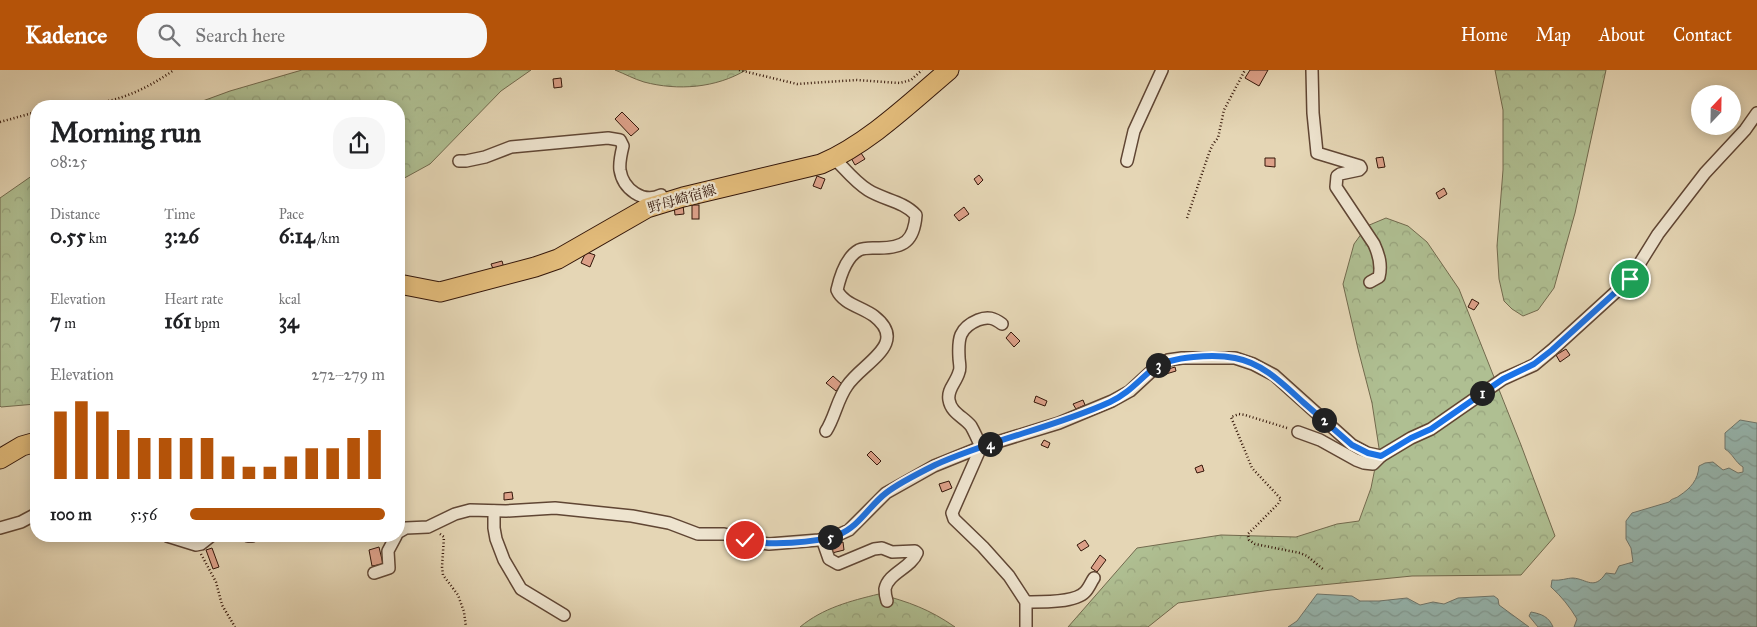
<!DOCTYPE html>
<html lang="en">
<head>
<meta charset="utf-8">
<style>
  :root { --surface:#fff; --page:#f6f6f6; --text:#202124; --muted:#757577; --accent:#b45309 }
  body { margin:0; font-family:"IM FELL Great Primer","Noto Serif JP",serif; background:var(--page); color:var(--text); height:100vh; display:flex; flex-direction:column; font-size:19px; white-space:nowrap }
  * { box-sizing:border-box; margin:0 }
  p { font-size:16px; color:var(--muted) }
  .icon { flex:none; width:28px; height:28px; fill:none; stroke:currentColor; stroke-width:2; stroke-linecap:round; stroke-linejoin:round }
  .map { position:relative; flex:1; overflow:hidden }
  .sheet { position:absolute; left:30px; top:30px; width:375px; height:442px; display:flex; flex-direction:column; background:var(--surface); border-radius:20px; box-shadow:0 2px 12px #0003 }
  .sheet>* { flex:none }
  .needle { width:32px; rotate:22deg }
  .fabs { position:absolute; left:1691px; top:15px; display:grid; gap:10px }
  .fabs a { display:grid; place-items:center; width:50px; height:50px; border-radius:50%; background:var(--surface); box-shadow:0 2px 12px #0003; font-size:25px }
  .pin { position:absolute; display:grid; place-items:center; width:42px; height:42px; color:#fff; margin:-21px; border:2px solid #fff; border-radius:50%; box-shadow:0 1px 5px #0007 }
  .km { position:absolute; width:25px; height:25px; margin:-12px; border-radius:50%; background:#222; color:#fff; font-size:14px; line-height:25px; text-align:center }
  .round { display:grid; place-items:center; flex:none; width:52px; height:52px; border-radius:20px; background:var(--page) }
  .head { display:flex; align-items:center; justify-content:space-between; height:85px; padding:0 20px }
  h1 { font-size:28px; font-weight:800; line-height:38px }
  .figures { display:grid; grid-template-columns:repeat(3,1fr); gap:8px; height:85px; padding:5px 20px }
  .figures div { display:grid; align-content:center }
  .figures b { font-size:21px; font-weight:800 }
  .figures small { font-size:14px; font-weight:400 }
  .figures p { font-size:14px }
  .chart { height:140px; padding:10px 20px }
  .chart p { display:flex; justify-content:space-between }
  .chart svg { width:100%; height:90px; margin-top:5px; stroke:var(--accent); stroke-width:6 }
  ul { padding:0 20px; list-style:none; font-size:16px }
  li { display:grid; grid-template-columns:80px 60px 1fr; align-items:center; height:38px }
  li i { height:12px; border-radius:6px; background:var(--accent) }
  header { display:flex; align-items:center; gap:30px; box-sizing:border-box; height:70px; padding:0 25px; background:var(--accent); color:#fff }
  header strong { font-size:24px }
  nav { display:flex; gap:28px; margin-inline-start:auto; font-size:18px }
  .search { width:350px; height:45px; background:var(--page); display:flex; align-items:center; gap:12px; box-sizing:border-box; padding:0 18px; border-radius:20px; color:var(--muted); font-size:19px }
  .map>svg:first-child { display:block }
</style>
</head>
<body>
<header>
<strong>Kadence</strong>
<div class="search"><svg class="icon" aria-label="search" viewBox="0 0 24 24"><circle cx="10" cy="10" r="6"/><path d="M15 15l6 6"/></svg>Search here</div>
<nav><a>Home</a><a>Map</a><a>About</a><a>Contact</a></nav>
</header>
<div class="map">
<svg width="1757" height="557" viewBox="0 0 1757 557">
  <defs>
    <pattern id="forest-crowns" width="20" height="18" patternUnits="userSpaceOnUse" patternTransform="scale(1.25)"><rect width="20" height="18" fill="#afbf92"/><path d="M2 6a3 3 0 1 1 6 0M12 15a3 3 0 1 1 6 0" fill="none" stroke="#97a37d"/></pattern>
    <pattern id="water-waves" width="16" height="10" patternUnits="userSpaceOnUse" patternTransform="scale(1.25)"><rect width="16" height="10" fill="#96b8b2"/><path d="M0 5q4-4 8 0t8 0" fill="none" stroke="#829d98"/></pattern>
  </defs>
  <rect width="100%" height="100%" fill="#e5d6b5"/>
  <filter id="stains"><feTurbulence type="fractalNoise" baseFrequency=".004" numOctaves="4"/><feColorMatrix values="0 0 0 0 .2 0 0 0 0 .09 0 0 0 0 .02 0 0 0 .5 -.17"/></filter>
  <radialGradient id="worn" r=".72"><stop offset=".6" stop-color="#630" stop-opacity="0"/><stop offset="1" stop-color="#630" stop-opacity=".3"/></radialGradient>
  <g fill="url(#forest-crowns)" stroke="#726a4e">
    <polygon points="302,0 531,0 501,21 430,94 399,111 399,36 189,36 230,21"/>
    <path d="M615,0H746C716,18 678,21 644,12C634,9 625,4 615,0Z"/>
    <polygon points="1495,0 1606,0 1575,143 1554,218 1538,240 1523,246 1512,239 1504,231 1499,209 1497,176 1503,100 1503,40"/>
    <polygon points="36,103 36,334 1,337 0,336 0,128"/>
    <polygon points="1386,148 1408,156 1427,172 1459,219 1521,375 1555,466 1521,505 1412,506 1271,520 1178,533 1148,557 1068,557 1137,478 1221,465 1296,467 1337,454 1359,451 1371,418 1379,378 1372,333 1358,279 1343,214 1354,174 1367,156"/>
    <path d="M879,524C909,532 929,539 955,557H800C823,538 850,531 879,524Z"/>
  </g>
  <g fill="url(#water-waves)" stroke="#6f776e">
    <path d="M1740,350L1757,353V557H1574L1577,549C1570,537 1561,526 1551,517L1552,510C1561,511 1567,508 1573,508C1587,509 1594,521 1606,503L1615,504L1619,496L1633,492L1631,478L1626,469V451L1632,443L1669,432C1672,428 1675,429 1679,426C1691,418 1698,410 1699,396L1705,393L1713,392L1723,400L1729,398L1738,403L1743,402V397C1735,392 1733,384 1725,379V363Z"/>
    <polygon points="1317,524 1352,526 1360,531 1379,531 1407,528 1420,535 1433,532 1444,534 1458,528 1494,526 1498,529 1499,535 1529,557 1288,557 1297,551"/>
    <path d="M1531,542C1542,544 1549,547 1553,557H1538L1529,546Z"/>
  </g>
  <g fill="#dca088" stroke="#341609">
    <polygon points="1250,0 1268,0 1259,16 1245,8"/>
    <polygon points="561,8 562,17 554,18 553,9"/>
    <polygon points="622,42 639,59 631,66 615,49"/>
    <polygon points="861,83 865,89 855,95 851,88"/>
    <polygon points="1383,87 1385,97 1378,98 1376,88"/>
    <polygon points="1265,88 1275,88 1275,97 1265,96"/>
    <polygon points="979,105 983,110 978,115 974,109"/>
    <polygon points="817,106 825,109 821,119 813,116"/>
    <polygon points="1444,118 1447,124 1439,129 1436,123"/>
    <polygon points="683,135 684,144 675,145 674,136"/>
    <rect x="692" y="135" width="7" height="14"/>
    <polygon points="964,137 969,144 959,151 954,145"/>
    <polygon points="586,182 595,185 590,197 581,193"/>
    <polygon points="502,191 504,198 494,201 491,194"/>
    <polygon points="1472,229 1479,233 1474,240 1468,237"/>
    <polygon points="1011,262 1020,271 1014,277 1006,268"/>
    <polygon points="1566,279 1570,285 1560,292 1556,285"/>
    <polygon points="1175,297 1176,301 1166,304 1165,300"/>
    <polygon points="833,306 842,314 836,321 826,313"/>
    <polygon points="1036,326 1047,331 1045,336 1034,332"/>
    <polygon points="1083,330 1085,335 1076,339 1073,334"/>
    <polygon points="1044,370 1050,373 1048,378 1041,375"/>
    <polygon points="871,381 881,391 877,395 867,385"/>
    <polygon points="1202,395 1204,401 1197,403 1195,398"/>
    <polygon points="949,411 952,418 942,422 939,414"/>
    <polygon points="512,422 513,429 504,430 504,423"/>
    <polygon points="1085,470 1089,476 1081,481 1077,475"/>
    <polygon points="843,472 844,480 832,483 830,475"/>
    <polygon points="379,477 383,494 372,496 369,480"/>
    <polygon points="212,478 219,497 213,499 206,480"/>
    <polygon points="1100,485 1106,490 1097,502 1091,498"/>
  </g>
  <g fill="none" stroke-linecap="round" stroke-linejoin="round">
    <g stroke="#604634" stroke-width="14">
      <g id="street">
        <path d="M1312,0L1313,43L1317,83L1360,96L1361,98L1359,100L1340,104L1337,106L1336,117L1374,174C1379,185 1382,195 1379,207L1370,212"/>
        <path d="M459,91H466L485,87L511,77L608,68L620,70L623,76C621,84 619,92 620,100C623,119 643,134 661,125"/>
        <polyline points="1127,91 1134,61 1162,0"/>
        <path d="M1002,254C994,248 988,246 978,250C959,258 958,269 959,287C959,292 961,298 959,302C956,313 947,319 949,330C951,343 964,347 971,356C975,363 978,370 981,377L952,443L954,449L983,477L1009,506L1026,532V557"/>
        <path d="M826,361C835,347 837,330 847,316C862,293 910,274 874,246C862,237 843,234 837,220C840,207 846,187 859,180C865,177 873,178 879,178C904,178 914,171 916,145C903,131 884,130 868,120C855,112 845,99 834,88"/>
        <polyline points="1298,362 1320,370 1356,390 1364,393 1373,394 1381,386"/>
        <polyline points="494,441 494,458 496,469 504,490 521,519 564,545"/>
        <polyline points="0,458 21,452 36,444"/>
        <polyline points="399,462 406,458 428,457 455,444 470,440 506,441 555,438 632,446 669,453 698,464 724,464 754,472 769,474 819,470 838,465 849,460 886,423 934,396 981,377 1059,353 1112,331 1130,321 1156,297 1168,290 1182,288 1235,288 1253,294 1274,305 1352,375 1367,383 1381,386 1411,368 1431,359 1503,309 1534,295 1552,280 1630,209 1658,164 1705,103 1745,60 1757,43"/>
        <polyline points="167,466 196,475 201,474 211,466"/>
        <polyline points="248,466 252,466"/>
        <path d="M822,469L829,489L838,494L874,479L882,478L892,482L915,481L917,483C911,498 888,503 885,519C885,523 886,528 887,531"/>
        <polyline points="374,503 389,498 388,481 396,466"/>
        <path d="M1026,532C1040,532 1075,533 1085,522C1089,518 1091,512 1094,508"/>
      </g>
    </g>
    <g stroke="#341609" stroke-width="21">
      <g id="primary">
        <path d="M399,214L440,222L535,197L558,189L647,138L683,127L821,94C868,74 910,33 949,0"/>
        <polyline points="0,389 22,376 36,372"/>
      </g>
    </g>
    <g stroke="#341609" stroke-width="2.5" stroke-dasharray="1 2.5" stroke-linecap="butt">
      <polyline points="739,0 797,14 856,10 900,13 911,10 922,0"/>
      <path d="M63,36C77,34 90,35 103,32C130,27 152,15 174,0"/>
      <polyline points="0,52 36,42"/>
      <polyline points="1187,148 1209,83 1213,74 1218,68 1224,40 1245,0"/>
      <polyline points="1287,358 1245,345 1239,344 1231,347 1252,398 1281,429 1278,434 1248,464 1249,470 1255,474 1300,483 1307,486 1324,500"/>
      <polyline points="440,464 444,467 442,497 443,505 458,525 464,542 466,557"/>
      <polyline points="201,484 216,512 222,535 235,557"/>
    </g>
    <use href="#street" stroke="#eee4cf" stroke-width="11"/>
    <use href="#primary" stroke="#e2bb7a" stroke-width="19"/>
  </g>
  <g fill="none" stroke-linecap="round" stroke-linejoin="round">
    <g stroke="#fff" stroke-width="10">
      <path id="route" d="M745,470C768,476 815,473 838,465C859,457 869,436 886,423C896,415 923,401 935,395C992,369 1053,358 1110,332C1128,324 1139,310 1154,298C1171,286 1215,284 1235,288C1263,293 1284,315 1304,333C1320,347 1336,361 1352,375L1368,383L1381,386L1411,368L1431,359L1503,309L1534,294L1552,280L1630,209"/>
    </g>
    <use href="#route" stroke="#1a73e8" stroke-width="6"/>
  </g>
  <g text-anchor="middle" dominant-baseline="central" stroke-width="4.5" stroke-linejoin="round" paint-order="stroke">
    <g font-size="14" fill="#341609" stroke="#eee4cf">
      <text transform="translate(682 129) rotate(-16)">野母崎宿線</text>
    </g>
  </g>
  <rect width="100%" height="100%" filter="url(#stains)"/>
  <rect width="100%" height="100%" fill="url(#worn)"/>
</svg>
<div class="fabs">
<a><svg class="needle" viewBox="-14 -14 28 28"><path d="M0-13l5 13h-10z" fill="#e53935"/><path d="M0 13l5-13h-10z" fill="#757577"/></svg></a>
</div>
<div class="pin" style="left:1630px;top:209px;background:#1e9e55"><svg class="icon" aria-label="arrive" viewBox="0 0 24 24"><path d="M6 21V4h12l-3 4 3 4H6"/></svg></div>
<div class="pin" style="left:745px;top:470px;background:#d93025"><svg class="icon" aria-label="check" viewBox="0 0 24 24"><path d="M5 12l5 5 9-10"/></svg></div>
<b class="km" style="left:1482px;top:323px">1</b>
<b class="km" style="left:1324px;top:350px">2</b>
<b class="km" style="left:1158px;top:295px">3</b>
<b class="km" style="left:990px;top:374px">4</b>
<b class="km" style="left:830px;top:467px">5</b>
<section class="sheet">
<div class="head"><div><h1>Morning run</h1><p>08:25</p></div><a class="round"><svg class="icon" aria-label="share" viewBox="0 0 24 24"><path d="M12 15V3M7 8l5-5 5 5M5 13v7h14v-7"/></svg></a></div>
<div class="figures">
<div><p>Distance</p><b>0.55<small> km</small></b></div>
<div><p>Time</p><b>3:26</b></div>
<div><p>Pace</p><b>6:14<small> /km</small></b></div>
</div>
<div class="figures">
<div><p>Elevation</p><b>7<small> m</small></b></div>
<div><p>Heart rate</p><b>161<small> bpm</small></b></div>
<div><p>kcal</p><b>34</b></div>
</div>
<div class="chart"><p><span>Elevation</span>272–279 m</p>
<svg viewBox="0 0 160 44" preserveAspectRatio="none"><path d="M5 44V11M15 44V6M25 44V11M35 44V20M45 44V24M55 44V24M65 44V24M75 44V24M85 44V33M95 44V38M105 44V38M115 44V33M125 44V29M135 44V29M145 44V24M155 44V20"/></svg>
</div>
<ul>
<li><b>100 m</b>5:56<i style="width:100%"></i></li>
</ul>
</section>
</div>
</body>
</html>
